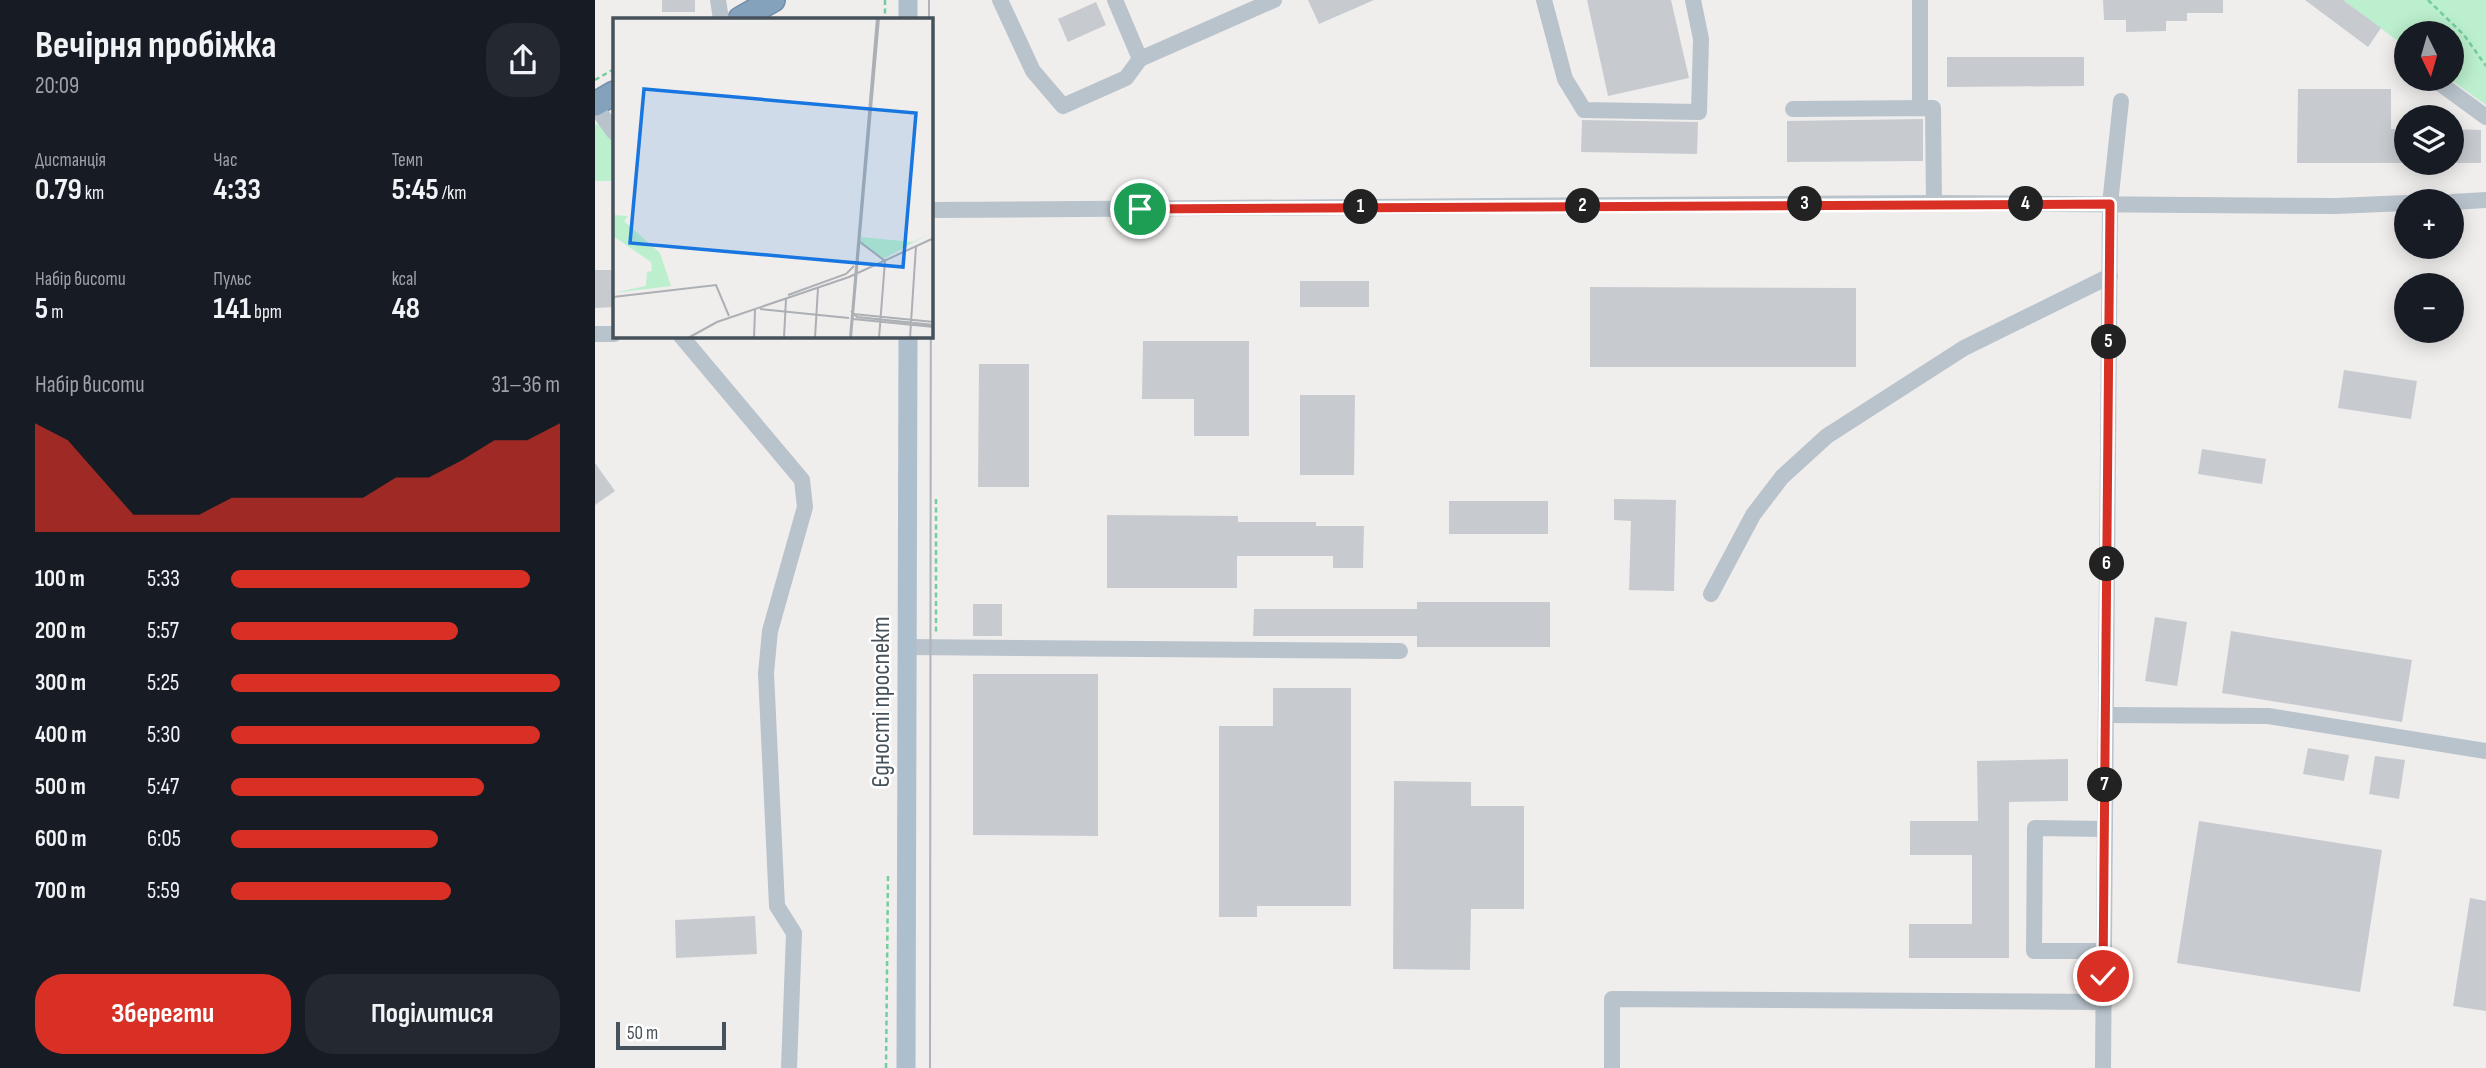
<!DOCTYPE html>
<html lang="uk">
<head>
<meta charset="utf-8">
<style>
  :root { --surface:#171b24; --page:#242831; --text:#f1f3f6; --muted:#9ea1a6; --accent:#d93025 }
  body { margin:0; font-family:"Sofia Sans Condensed",sans-serif; background:var(--page); color:var(--text); height:100vh; display:flex; flex-direction:column; font-size:26px; white-space:nowrap }
  * { box-sizing:border-box; margin:0 }
  p { font-size:23px; color:var(--muted) }
  .icon { flex:none; width:38px; height:38px; fill:none; stroke:currentColor; stroke-width:2; stroke-linecap:round; stroke-linejoin:round }
  .map { position:relative; flex:1; overflow:hidden }
  .panel { display:flex; flex-direction:column; background:var(--surface); width:595px }
  .panel>* { flex:none }
  .needle { width:46px; rotate:175deg }
  .controls { position:absolute; left:1799px; top:21px; display:grid; gap:14px }
  .controls a { display:grid; place-items:center; width:70px; height:70px; border-radius:50%; background:var(--surface); box-shadow:0 4px 18px #0003; font-size:35px }
  .scale { position:absolute; left:21px; bottom:18px; width:110px; box-sizing:border-box; padding-left:7px; border:4px solid #46525b; border-top:0; font-size:19px; line-height:24px; white-space:nowrap; color:#46525b; -webkit-text-stroke:5px #fff; paint-order:stroke }
  .pin { position:absolute; display:grid; place-items:center; width:60px; height:60px; color:#fff; margin:-30px; border:4px solid #fff; border-radius:50%; box-shadow:0 2px 7px #0007 }
  .km { position:absolute; width:35px; height:35px; margin:-18px; border-radius:50%; background:#222; color:#fff; font-size:19px; line-height:35px; text-align:center }
  .round { display:grid; place-items:center; flex:none; width:74px; height:74px; border-radius:28px; background:var(--page) }
  .head { display:flex; align-items:center; justify-content:space-between; height:119px; padding:0 35px }
  h1 { font-size:38px; font-weight:700; line-height:52px }
  .figures { display:grid; grid-template-columns:repeat(3,1fr); gap:10px; height:119px; padding:7px 35px }
  .figures div { display:grid; align-content:center }
  .figures b { font-size:30px; font-weight:700 }
  .figures small { font-size:19px; font-weight:400 }
  .figures p { font-size:19px }
  .chart { height:196px; padding:14px 35px }
  .chart p { display:flex; justify-content:space-between }
  .chart svg { width:100%; height:126px; margin-top:7px; fill:var(--accent); opacity:.7 }
  .button { display:flex; gap:14px; margin-top:auto; padding:14px 35px }
  .button a { flex:1; height:80px; border-radius:28px; background:var(--accent); color:#fff; font-size:28px; font-weight:700; line-height:80px; text-align:center }
  .button a+a { background:var(--page); color:var(--text) }
  ul { padding:0 35px; list-style:none; font-size:23px }
  li { display:grid; grid-template-columns:112px 84px 1fr; align-items:center; height:52px }
  li i { height:18px; border-radius:9px; background:var(--accent) }
  main { display:flex; flex:1; min-height:0 }
  .map>svg:first-child { display:block }
</style>
</head>
<body>
<main>
<section class="panel">
<div class="head"><div><h1>Вечірня пробіжка</h1><p>20:09</p></div><a class="round"><svg class="icon" aria-label="share" viewBox="0 0 24 24"><path d="M12 15V3M7 8l5-5 5 5M5 13v7h14v-7"/></svg></a></div>
<div class="figures">
<div><p>Дистанція</p><b>0.79<small> km</small></b></div>
<div><p>Час</p><b>4:33</b></div>
<div><p>Темп</p><b>5:45<small> /km</small></b></div>
</div>
<div class="figures">
<div><p>Набір висоти</p><b>5<small> m</small></b></div>
<div><p>Пульс</p><b>141<small> bpm</small></b></div>
<div><p>kcal</p><b>48</b></div>
</div>
<div class="chart"><p><span>Набір висоти</span>31–36 m</p>
<svg viewBox="0 0 160 44" preserveAspectRatio="none"><path d="M0 44V6L10 12L20 25L30 38L40 38L50 38L60 32L70 32L80 32L90 32L100 32L110 25L120 25L130 19L140 12L150 12L160 6V44z"/></svg>
</div>
<ul>
<li><b>100 m</b>5:33<i style="width:91%"></i></li>
<li><b>200 m</b>5:57<i style="width:69%"></i></li>
<li><b>300 m</b>5:25<i style="width:100%"></i></li>
<li><b>400 m</b>5:30<i style="width:94%"></i></li>
<li><b>500 m</b>5:47<i style="width:77%"></i></li>
<li><b>600 m</b>6:05<i style="width:63%"></i></li>
<li><b>700 m</b>5:59<i style="width:67%"></i></li>
</ul>
<div class="button"><a>Зберегти</a><a>Поділитися</a></div>
</section>
<div class="map">
<svg width="1891" height="1068" viewBox="0 0 1891 1068">
  <rect width="100%" height="100%" fill="#f0eded"/>
  <g fill="#bbefcd">
    <polygon points="1748,0 1891,0 1891,105 1855,79 1857,33 1811,33 1811,47"/>
    <polygon points="19,114 19,181 0,181 0,125"/>
  </g>
  <g fill="#c7cbd0">
    <rect x="67" y="0" width="33" height="12"/>
    <polygon points="713,0 779,0 724,24"/>
    <polygon points="992,0 1076,0 1094,78 1013,96"/>
    <polygon points="1508,0 1628,0 1628,13 1592,13 1592,21 1571,21 1571,31 1531,32 1531,20 1509,20"/>
    <polygon points="1710,0 1748,0 1786,28 1773,47"/>
    <polygon points="501,2 511,25 473,42 463,19"/>
    <polygon points="1352,57 1489,57 1489,86 1352,87"/>
    <polygon points="1703,89 1796,89 1796,129 1811,129 1811,163 1702,163"/>
    <polygon points="1328,119 1328,161 1192,162 1192,121"/>
    <polygon points="987,120 1103,122 1102,154 986,152"/>
    <polygon points="1857,129 1886,130 1886,163 1857,163"/>
    <polygon points="0,270 19,270 19,307 0,308"/>
    <rect x="705" y="281" width="69" height="26"/>
    <polygon points="995,287 1261,288 1261,367 995,367"/>
    <polygon points="548,341 654,341 654,436 599,436 599,399 547,399"/>
    <polygon points="384,364 434,364 434,487 383,487"/>
    <polygon points="1749,370 1822,381 1816,419 1743,408"/>
    <polygon points="705,395 760,395 759,475 705,475"/>
    <polygon points="1607,449 1671,459 1667,484 1603,474"/>
    <polygon points="0,463 20,491 0,505"/>
    <polygon points="1019,499 1081,500 1079,591 1034,590 1036,521 1019,520"/>
    <rect x="854" y="501" width="99" height="33"/>
    <polygon points="512,515 643,516 643,522 721,522 721,526 769,526 768,568 738,568 738,556 642,556 642,588 512,588"/>
    <polygon points="822,602 955,602 955,647 822,647 822,636 658,636 659,609 822,609"/>
    <rect x="378" y="604" width="29" height="32"/>
    <polygon points="1560,617 1592,622 1582,686 1550,681"/>
    <polygon points="1636,631 1817,660 1807,722 1627,693"/>
    <polygon points="378,674 503,674 503,836 378,835"/>
    <polygon points="678,688 756,688 756,906 662,906 662,917 624,917 624,726 678,726"/>
    <polygon points="1713,748 1754,755 1749,781 1708,774"/>
    <polygon points="1780,756 1810,760 1804,799 1774,794"/>
    <polygon points="1473,759 1473,801 1414,802 1414,958 1314,958 1314,924 1377,924 1377,855 1315,855 1315,821 1383,821 1382,761"/>
    <polygon points="799,781 876,782 876,806 929,806 929,909 876,909 875,970 798,969"/>
    <polygon points="1604,821 1787,850 1765,992 1582,963"/>
    <polygon points="1875,898 1891,901 1891,1011 1858,1006"/>
    <polygon points="160,916 162,954 81,958 80,920"/>
  </g>
  <g fill="none" stroke-linecap="round" stroke-linejoin="round">
    <g stroke="#708da9" stroke-width="26">
      <g id="highway">
        <polyline points="145,19 178,0"/>
        <polyline points="0,104 19,93"/>
      </g>
    </g>
    <g stroke="#73cd9d" stroke-width="2.5" stroke-dasharray="5 3.5" stroke-linecap="butt">
      <polyline points="290,0 290,19"/>
      <polyline points="1833,0 1869,35 1891,66"/>
      <polyline points="0,80 19,69"/>
      <polyline points="341,499 341,632"/>
      <polyline points="291,1068 293,875"/>
    </g>
    <g stroke="#b9c3cb" stroke-width="16">
      <polyline points="123,0 126,19"/>
      <polyline points="405,0 438,71 468,106 531,78 545,59 679,0"/>
      <polyline points="520,0 545,59"/>
      <polyline points="949,0 970,79 989,110 1104,112 1106,39 1098,0"/>
      <polyline points="1325,0 1325,108"/>
      <polyline points="1839,79 1891,117"/>
      <polyline points="0,106 19,132"/>
      <polyline points="1198,109 1338,108 1339,203"/>
      <polyline points="1857,202 1891,200"/>
      <polyline points="336,210 1339,203 1741,206 1811,203"/>
      <polyline points="0,334 19,334"/>
      <polyline points="86,336 207,480 210,507 175,631 171,673 182,906 199,933 194,1068"/>
      <polyline points="1116,594 1158,515 1187,477 1232,436 1369,348 1515,276"/>
      <polyline points="312,647 805,651"/>
      <polyline points="1511,715 1673,716 1891,751"/>
      <polyline points="1509,951 1439,951 1440,828 1510,829"/>
      <polyline points="1017,1068 1017,999 1509,1002"/>
      <polyline points="1508,1068 1515,204 1526,101"/>
    </g>
    <g stroke="#adbecd" stroke-width="19">
      <polyline points="313,19 313,0"/>
      <polyline points="311,1068 313,336"/>
    </g>
    <use href="#highway" stroke="#85a2bd" stroke-width="23"/>
    <g stroke="#b0b3b8" stroke-width="2">
      <polyline points="334,0 334,19"/>
      <polyline points="335,1068 336,167"/>
    </g>
  </g>
  <g fill="none" stroke-linecap="round" stroke-linejoin="round">
    <g stroke="#fff" stroke-width="14">
      <polyline id="route" points="545,209 1515,204 1508,976"/>
    </g>
    <use href="#route" stroke="#d93025" stroke-width="9"/>
  </g>
  <g text-anchor="middle" dominant-baseline="central" stroke-width="5" stroke-linejoin="round" paint-order="stroke">
    <g font-size="26" fill="#46525b" stroke="#fff">
      <text transform="translate(286 702) rotate(-90)">Єдності проспект</text>
    </g>
  </g>
  <g transform="translate(18 18)">
    <rect width="320" height="320" fill="#f0eded"/>
    <path d="M0,197L15,198L11,203L47,235L58,268L0,275L33,268L34,254L39,253L38,244L0,218ZM320,214L270,241L247,226L248,219L300,224Z" fill="#bbefcd"/>
    <path fill="none" stroke="#acafb3" stroke-width="2" d="M247,224L272,243M175,277L233,256L241,248M0,279L103,267L116,298M147,291L236,300M238,293L244,299L321,307M240,296L321,304M240,301L321,309M75,320L104,304L236,259L321,220M141,320L142,292M171,320L173,281M202,320L205,270M237,320L264,0M238,320L266,0M266,320L272,243M297,320L303,228"/>
    <path fill="#1876e0" fill-opacity="0.15" stroke="#1876e0" stroke-width="3.5" d="M31,71L303,95L290,249L17,225Z"/>
    <rect width="320" height="320" fill="none" stroke="#46525b" stroke-width="3.5"/>
  </g>
</svg>
<div class="controls">
<a><svg class="needle" viewBox="-14 -14 28 28"><path d="M0-13l5 13h-10z" fill="#e53935"/><path d="M0 13l5-13h-10z" fill="#9ea1a6"/></svg></a>
<a><svg class="icon" aria-label="layers" viewBox="0 0 24 24"><path d="M12 4l9 5-9 5-9-5zM3 14l9 5 9-5"/></svg></a>
<a>+</a>
<a>−</a>
</div>
<div class="scale">50 m</div>
<div class="pin" style="left:545px;top:209px;background:#1e9e55"><svg class="icon" aria-label="arrive" viewBox="0 0 24 24"><path d="M6 21V4h12l-3 4 3 4H6"/></svg></div>
<div class="pin" style="left:1508px;top:976px;background:#d93025"><svg class="icon" aria-label="check" viewBox="0 0 24 24"><path d="M5 12l5 5 9-10"/></svg></div>
<b class="km" style="left:766px;top:207px">1</b>
<b class="km" style="left:988px;top:206px">2</b>
<b class="km" style="left:1210px;top:204px">3</b>
<b class="km" style="left:1431px;top:204px">4</b>
<b class="km" style="left:1514px;top:342px">5</b>
<b class="km" style="left:1512px;top:564px">6</b>
<b class="km" style="left:1510px;top:785px">7</b>
</div>
</main>
</body>
</html>
